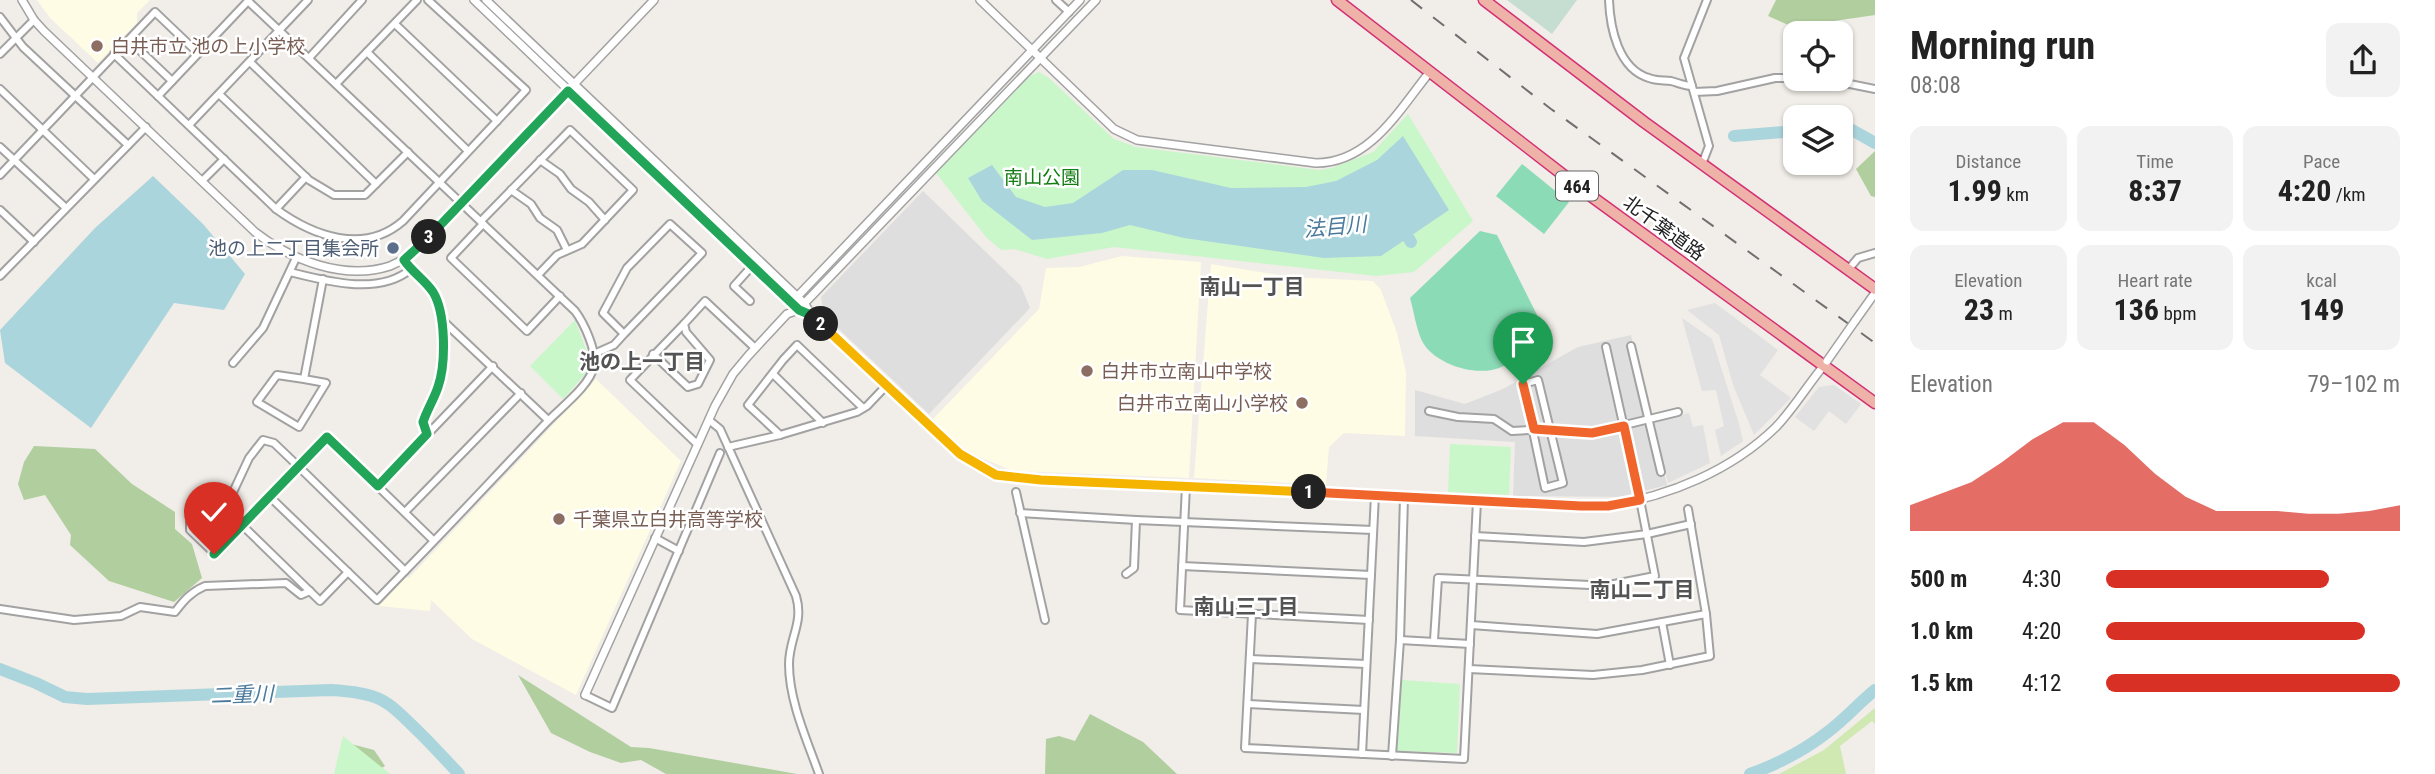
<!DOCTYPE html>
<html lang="en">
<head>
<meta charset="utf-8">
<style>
  :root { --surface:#fff; --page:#f2f2f2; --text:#222; --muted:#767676; --accent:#d93025 }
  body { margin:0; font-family:"Roboto Condensed","Noto Sans JP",sans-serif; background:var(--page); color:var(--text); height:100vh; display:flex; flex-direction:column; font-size:26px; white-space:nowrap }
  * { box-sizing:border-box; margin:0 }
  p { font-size:23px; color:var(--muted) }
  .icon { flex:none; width:38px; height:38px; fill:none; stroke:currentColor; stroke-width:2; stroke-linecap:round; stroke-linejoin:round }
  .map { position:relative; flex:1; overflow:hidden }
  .drawer { display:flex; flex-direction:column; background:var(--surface); width:560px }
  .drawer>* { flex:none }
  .fabs { position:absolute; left:1783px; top:21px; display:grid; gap:14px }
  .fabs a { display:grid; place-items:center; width:70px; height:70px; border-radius:14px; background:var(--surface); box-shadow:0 2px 5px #0004; font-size:35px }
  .pin { position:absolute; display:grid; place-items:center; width:60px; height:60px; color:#fff; margin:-72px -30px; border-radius:50% 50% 50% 0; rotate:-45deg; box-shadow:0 0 7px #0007 }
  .pin .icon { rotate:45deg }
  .km { position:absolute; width:35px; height:35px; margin:-18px; border-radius:50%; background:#222; color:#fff; font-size:19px; line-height:35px; text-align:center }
  .round { display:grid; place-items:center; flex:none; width:74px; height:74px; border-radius:14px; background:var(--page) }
  .overview { display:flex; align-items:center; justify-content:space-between; height:119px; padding:0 35px }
  h1 { font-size:38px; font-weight:700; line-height:52px }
  .stats { display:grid; grid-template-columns:repeat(3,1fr); gap:10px; height:119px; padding:7px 35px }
  .stats div { display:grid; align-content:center; border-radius:14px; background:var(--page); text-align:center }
  .stats b { font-size:30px; font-weight:700 }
  .stats small { font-size:19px; font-weight:400 }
  .stats p { font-size:19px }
  .chart { height:196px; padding:14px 35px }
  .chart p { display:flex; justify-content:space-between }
  .chart svg { width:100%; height:126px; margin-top:7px; fill:var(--accent); opacity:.7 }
  ul { padding:0 35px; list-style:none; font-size:23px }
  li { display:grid; grid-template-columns:112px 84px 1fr; align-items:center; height:52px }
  li i { height:18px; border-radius:9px; background:var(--accent) }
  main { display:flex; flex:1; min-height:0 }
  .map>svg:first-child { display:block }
</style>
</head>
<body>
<main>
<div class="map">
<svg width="1875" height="774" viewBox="0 0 1875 774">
  <rect width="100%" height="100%" fill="#f1ede8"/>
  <g fill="#dfdede">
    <polygon points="923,191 1021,286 1030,308 929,414 824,315 821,297"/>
    <polygon points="1631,335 1667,485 1621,497 1513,496 1515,442 1415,436 1415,390 1465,404 1503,389 1578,347"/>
  </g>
  <g fill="#fefce4">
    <polygon points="37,0 150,0 137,13 137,23 98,63 50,18"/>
    <polygon points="1122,256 1201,262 1189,478 1013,471 970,453 932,420 1039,309 1046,268 1079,267"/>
    <polygon points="1211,264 1291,277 1373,281 1381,290 1397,333 1406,372 1405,436 1344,433 1329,447 1326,485 1194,478"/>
    <polygon points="596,379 681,461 576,695 472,639 431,600 430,611 379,606 406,577 409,578"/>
  </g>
  <polygon fill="#d0e8b1" points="1875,708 1875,724 1872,721 1840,746 1846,774 1779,774 1824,750"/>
  <g fill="#b1ce9f">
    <polygon points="1776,0 1875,0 1875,15 1793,27 1768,16"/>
    <polygon points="1875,151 1875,197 1871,196 1856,169"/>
    <polygon points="34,446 95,449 132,484 175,512 175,529 192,544 202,578 174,602 109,581 70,545 71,535 45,495 24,500 18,484 24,462"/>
    <polygon points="518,675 631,747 649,748 797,774 666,774 641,760 621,763 590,752 551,733"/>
    <polygon points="1090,714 1143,742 1177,774 1045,774 1046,739 1059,736 1075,741"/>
    <polygon points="351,744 374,750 385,766 378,770 338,774"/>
  </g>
  <polygon fill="#c6ded1" points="1507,0 1577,0 1552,34"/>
  <g fill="#c9f7c9">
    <polygon points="1039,72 1049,78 1114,139 1136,147 1319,170 1332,168 1373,152 1408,114 1473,221 1414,272 1376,276 1114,247 1047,259 1014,249 1001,250 986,237 936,173 1030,76"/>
    <polygon points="575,320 587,352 588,371 563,399 530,366"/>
    <polygon points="1450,444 1511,447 1509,495 1448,492"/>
    <polygon points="1402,680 1460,684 1457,753 1397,751"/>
    <polygon points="343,736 390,774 334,774"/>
  </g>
  <g fill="#8bdbb6">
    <polygon points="1522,164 1569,202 1544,234 1496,196"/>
    <path d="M1480,231L1497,235L1544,329C1531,344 1519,361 1499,368C1475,377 1434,364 1422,341C1416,328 1414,312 1410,298Z"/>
  </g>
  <g fill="#e1e1e1">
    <polygon points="1715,303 1778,350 1760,375 1791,398 1754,435 1733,385 1719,335 1687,310"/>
    <polygon points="1682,318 1712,339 1739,424 1743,441 1721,456 1715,430 1724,426 1716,390 1702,391"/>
    <polygon points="1834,385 1861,404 1846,424 1829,411 1814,431 1795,417 1819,387"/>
    <polygon points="1689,413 1693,427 1703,425 1710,463 1668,483 1654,421"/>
  </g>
  <g fill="#abd5dc">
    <polygon points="1403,136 1449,210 1381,256 1324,258 1184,238 1130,225 1102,233 1032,240 982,201 968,178 992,165 1016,197 1045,207 1073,203 1123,170 1152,170 1231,188 1306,187 1336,181 1377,160"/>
    <polygon points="153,176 203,224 245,274 224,310 174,303 91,428 5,363 0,330 95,228"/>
  </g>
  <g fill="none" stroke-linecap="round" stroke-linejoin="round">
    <g stroke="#abd5dc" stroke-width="12">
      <polyline points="1841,129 1852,130 1875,143"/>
      <polyline points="1734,136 1796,131"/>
      <polyline points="1399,223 1411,242"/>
      <path d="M0,669L36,683L65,697L87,699L331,690C382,693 386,700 421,734C434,747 446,760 459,774"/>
      <path d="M1750,774C1778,764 1805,750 1829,731C1845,719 1859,703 1875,690"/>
    </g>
    <g stroke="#a2a2a2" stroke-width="10">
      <g id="minor">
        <polyline points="1056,0 1069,12"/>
        <path d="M1609,0C1610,27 1618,69 1649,78C1656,81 1664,80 1671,81C1679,83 1684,86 1692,86"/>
        <path d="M248,1L575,311C584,323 597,351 594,366C590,386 560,408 546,423C499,472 453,522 405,571L298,466L274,443L263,440L249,458L220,520L190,522V530L214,553C252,515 289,476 327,437L434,541"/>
        <polyline points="0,17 23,47 128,145"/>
        <polyline points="395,24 497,121"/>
        <polyline points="129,40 172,81"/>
        <polyline points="367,52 468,151"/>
        <polyline points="0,54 34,20"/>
        <path d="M114,54L276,209C313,236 364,255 403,221L526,90L428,0"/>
        <polyline points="309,58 362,0"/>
        <polyline points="250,62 376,184"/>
        <polyline points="1825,79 1875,89"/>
        <polyline points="336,84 417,0"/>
        <polyline points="0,89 94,179"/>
        <polyline points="1694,92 1717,91 1775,78 1796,78"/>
        <polyline points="219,94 309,180 334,195 365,195 408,152"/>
        <polyline points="158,96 249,0"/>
        <polyline points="189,125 308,0"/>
        <polyline points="0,147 66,208"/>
        <polyline points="540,160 560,174 571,189 589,202 605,220"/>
        <polyline points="1702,164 1709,146 1684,58 1707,0"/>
        <polyline points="0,175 155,12 198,53"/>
        <polyline points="202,181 224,159"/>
        <polyline points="511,190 531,204 540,218 557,230 567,250"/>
        <polyline points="276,209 306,177"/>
        <polyline points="0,210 34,242"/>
        <polyline points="481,221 570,130 633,190 582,244 557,255 538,275"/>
        <polyline points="483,224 451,258 527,331 560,296"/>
        <path d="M404,260C411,272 425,279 432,292C446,313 446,364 438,387C434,399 427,410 423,422L427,434"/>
        <polyline points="1848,270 1858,258 1875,253"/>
        <path d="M290,272C326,281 379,296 411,269"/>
        <polyline points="0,276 146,127"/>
        <polyline points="750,301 734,286 752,266"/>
        <polyline points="440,318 548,420"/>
        <polyline points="684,324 630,380 697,444"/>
        <polyline points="1631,346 1661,472"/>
        <polyline points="594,354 614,345 624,334 702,253 670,224 627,268 603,313 624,334"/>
        <polyline points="653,354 688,387 698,384 710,360 686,332 684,324 705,301 755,348"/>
        <polyline points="233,363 263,328 296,258"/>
        <polyline points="773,374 823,423"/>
        <polyline points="304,379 277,375 257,402 299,427 326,383 304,379 323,279"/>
        <polygon points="1538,380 1563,483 1545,488 1523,384"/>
        <polyline points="1429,411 1458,417 1494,419 1512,431 1547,429 1592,433 1678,412"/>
        <path d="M709,420L720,429L796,596C804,623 789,638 789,664C789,701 807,740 819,774"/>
        <polyline points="780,435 748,405 783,360 797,345 863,408"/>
        <polyline points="728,447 780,435 857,412 867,406 886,386"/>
        <polyline points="378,486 493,366"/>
        <polyline points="1186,486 1180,610 1369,620"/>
        <polyline points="1016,492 1045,620"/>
        <polyline points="269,496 377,600 405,571"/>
        <polyline points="405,512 521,393"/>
        <polyline points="1020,513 1136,520"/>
        <polyline points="242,525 320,601 348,572"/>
        <polyline points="1475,536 1584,542 1647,534 1691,524"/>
        <polyline points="655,538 679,551"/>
        <polyline points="1182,566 1371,575"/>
        <polyline points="1126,574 1134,568 1136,520 1373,530"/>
        <path d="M0,609L74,620L121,616L140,607L175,612C184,600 191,592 205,586L286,583L301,595L310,591"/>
        <polyline points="1252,614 1245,748 1464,759 1477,501"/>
        <polyline points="1662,622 1670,665"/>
        <polyline points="1471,625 1597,634 1706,614"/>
        <polyline points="1400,640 1470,644"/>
        <polyline points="1434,640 1438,578 1590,585 1609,585 1655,576 1640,500 1606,347"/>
        <polyline points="1250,659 1366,664"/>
        <polyline points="1469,669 1593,675 1642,670 1710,656 1706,614 1688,509"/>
        <polyline points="585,695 612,708 720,453"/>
        <polyline points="1248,704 1364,710"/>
        <polyline points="1362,754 1375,495"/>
        <polyline points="1392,756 1400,640 1404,497"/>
      </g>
    </g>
    <g stroke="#a2a2a2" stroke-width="10">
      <g id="tertiary">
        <path d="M22,0L34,20L44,31L255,232C291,260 344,281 390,266C403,261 412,253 422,244L654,0"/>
        <polyline points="474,0 800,311"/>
        <path d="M486,0L805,304L811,315L939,435C975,468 992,477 1041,480L1608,506C1669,496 1731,471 1776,427C1795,407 1808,384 1826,363"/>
        <path d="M980,0L1114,129L1137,140L1316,163C1370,163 1399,110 1429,73"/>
        <polyline points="795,299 1080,0"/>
        <polyline points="1855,321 1875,293"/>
        <polyline points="585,695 715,406 733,374 748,356 787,314 798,310 1096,0"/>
      </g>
    </g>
    <g stroke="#d33175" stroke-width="13">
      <g id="trunk">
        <polyline points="1337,0 1584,191 1875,403"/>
        <polyline points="1484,0 1644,122 1875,289"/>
      </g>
    </g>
    <use href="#minor" stroke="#fff" stroke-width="6"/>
    <use href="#tertiary" stroke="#fff" stroke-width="7"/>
    <use href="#trunk" stroke="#eeb2a8" stroke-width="10"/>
    <polyline stroke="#6f6f6f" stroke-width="2" stroke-dasharray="14 14" stroke-linecap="butt" points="1411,0 1551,109 1875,343"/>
    <g stroke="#a2a2a2" stroke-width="10" stroke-linecap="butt">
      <polyline id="tertiary-bridge" points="1827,361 1855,321"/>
    </g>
    <use href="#tertiary-bridge" stroke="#fff" stroke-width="7"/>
  </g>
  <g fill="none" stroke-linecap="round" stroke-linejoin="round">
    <g stroke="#fff" stroke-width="14">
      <polyline id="split-1" points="1309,492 1581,506 1608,506 1640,500 1624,426 1592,433 1534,429 1523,384"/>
    </g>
    <g stroke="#fff" stroke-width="14">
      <polyline id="split-2" points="821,324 960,454 996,475 1041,480 1309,492"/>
    </g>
    <g stroke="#fff" stroke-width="14">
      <polyline id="split-3" points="429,237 568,91 799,310 811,315 821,324"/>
    </g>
    <g stroke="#fff" stroke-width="14">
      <path id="split-4" d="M214,554L327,437L378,486L427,434L423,422C427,410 434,399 438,387C446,364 446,313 433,292C425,280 412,272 404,260L429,237"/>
    </g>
    <use href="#split-1" stroke="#f0652b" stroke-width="9"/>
    <use href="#split-2" stroke="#f5b400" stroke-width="9"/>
    <use href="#split-3" stroke="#22a559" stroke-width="9"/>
    <use href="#split-4" stroke="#22a559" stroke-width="9"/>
  </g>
  <g fill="#8d6e63" stroke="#fff" stroke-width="2.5">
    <circle cx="97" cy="46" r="7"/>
    <circle cx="1087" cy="371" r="7"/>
    <circle cx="1302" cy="403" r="7"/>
    <circle cx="559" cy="519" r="7"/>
  </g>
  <circle fill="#5c6f8a" stroke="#fff" stroke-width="2.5" cx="393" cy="248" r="7"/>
  <g text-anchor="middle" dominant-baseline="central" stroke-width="5" stroke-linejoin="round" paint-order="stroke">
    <rect fill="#fff" stroke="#646464" stroke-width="2" x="1556" y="171.5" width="42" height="29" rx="5"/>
    <g font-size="18" font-weight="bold" fill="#212121">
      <text x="1577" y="186">464</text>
    </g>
    <g font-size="19" fill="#785e54" stroke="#fff" text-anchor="start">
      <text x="111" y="46">白井市立 池の上小学校</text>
      <text x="1101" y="371">白井市立南山中学校</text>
      <text x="1288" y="403" text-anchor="end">白井市立南山小学校</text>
      <text x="573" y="519">千葉県立白井高等学校</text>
    </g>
    <g font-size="19" fill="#127d12" stroke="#fff">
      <text x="1042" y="177">南山公園</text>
    </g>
    <g font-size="19" fill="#212121" stroke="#fff">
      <text transform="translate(1664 228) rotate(36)">北千葉道路</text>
    </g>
    <g font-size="19" fill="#4e5e75" stroke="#fff" text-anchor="end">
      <text x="379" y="248">池の上二丁目集会所</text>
    </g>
    <g font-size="21" font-style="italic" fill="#4b7a9d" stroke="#fff">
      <text transform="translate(1335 227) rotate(-5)">法目川</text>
      <text transform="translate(242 695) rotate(-2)">二重川</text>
    </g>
    <g font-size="21" font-weight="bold" fill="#545454" stroke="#fff">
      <text x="1252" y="287">南山一丁目</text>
      <text x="642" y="362">池の上一丁目</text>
      <text x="1642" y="590">南山二丁目</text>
      <text x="1246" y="607">南山三丁目</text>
    </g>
  </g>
</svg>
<div class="fabs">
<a><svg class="icon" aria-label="locate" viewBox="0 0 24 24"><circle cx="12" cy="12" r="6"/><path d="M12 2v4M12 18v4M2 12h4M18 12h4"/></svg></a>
<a><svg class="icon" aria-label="layers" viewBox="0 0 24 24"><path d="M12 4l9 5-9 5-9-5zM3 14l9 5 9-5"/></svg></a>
</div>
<div class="pin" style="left:1523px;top:384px;background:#1e9e55"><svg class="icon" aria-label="arrive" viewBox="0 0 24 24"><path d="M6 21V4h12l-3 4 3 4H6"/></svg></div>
<div class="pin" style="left:214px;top:554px;background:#d93025"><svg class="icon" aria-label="check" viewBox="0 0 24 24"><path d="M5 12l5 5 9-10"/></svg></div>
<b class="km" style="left:1309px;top:492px">1</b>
<b class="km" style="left:821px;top:324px">2</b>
<b class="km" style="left:429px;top:237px">3</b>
</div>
<section class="drawer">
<div class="overview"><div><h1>Morning run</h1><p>08:08</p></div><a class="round"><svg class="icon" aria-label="share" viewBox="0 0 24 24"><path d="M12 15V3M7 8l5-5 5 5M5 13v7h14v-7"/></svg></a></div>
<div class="stats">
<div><p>Distance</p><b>1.99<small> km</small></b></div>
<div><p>Time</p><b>8:37</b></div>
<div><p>Pace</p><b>4:20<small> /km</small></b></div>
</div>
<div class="stats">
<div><p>Elevation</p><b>23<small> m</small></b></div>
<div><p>Heart rate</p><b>136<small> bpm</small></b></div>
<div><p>kcal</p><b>149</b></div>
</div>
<div class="chart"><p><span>Elevation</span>79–102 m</p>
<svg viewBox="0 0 160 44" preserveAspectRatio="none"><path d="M0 44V35L10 31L20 27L30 20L40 12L50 6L60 6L70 14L80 24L90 32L100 37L110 37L120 37L130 38L140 38L150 37L160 35V44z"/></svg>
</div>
<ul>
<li><b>500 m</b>4:30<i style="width:76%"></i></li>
<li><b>1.0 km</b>4:20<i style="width:88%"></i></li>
<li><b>1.5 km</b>4:12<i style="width:100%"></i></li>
</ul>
</section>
</main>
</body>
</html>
